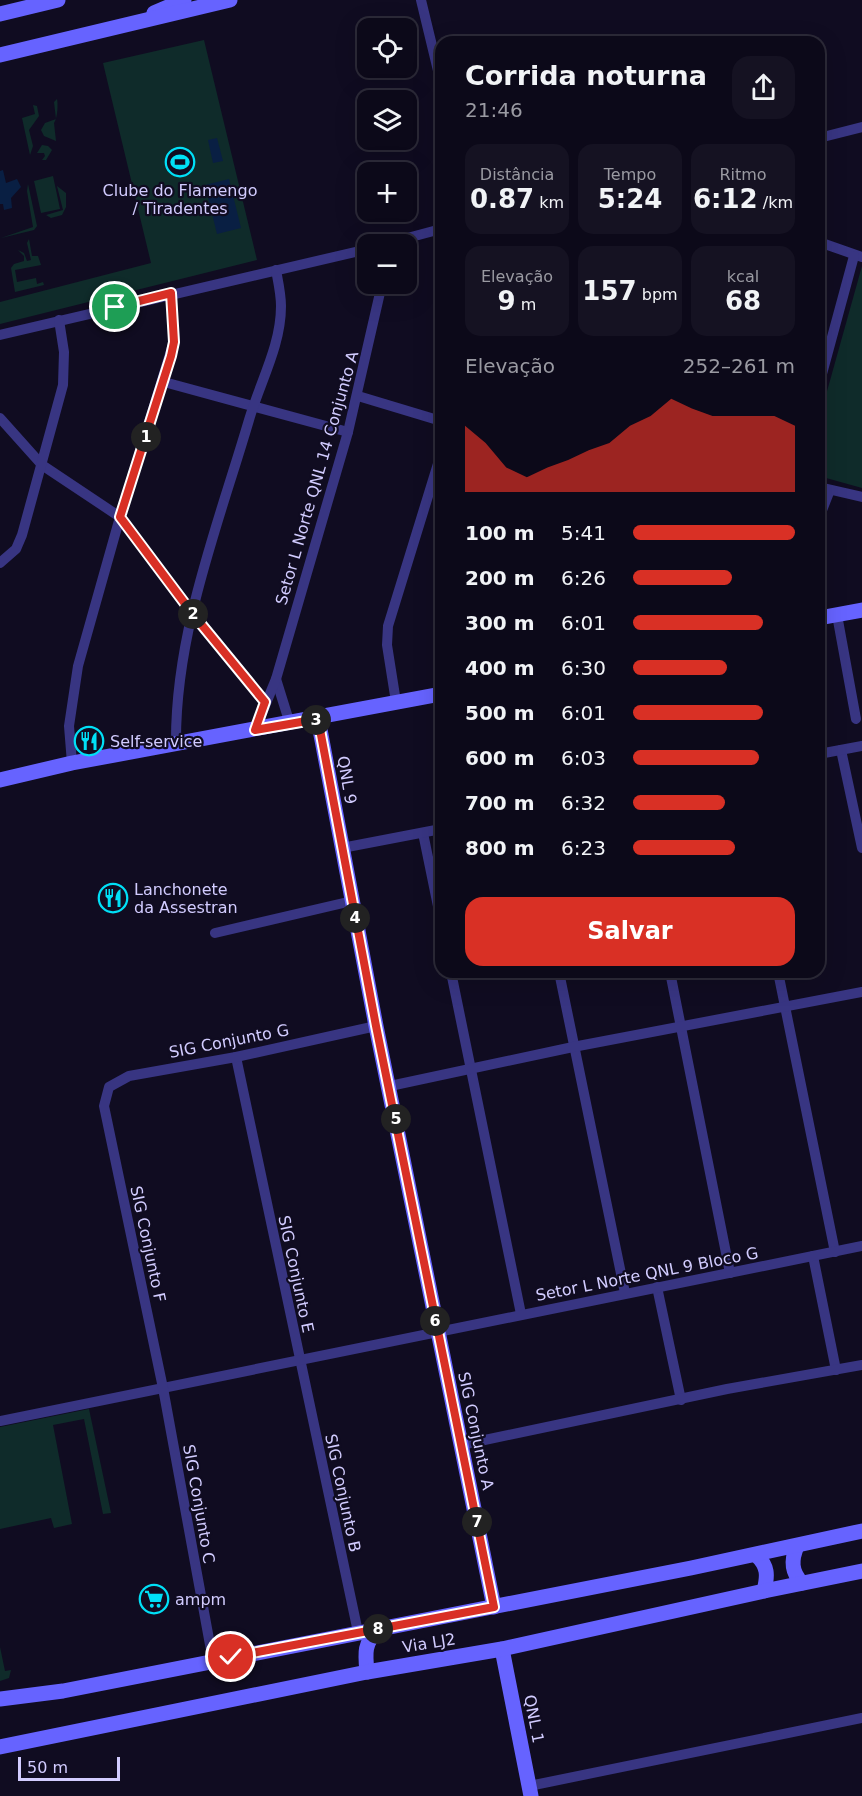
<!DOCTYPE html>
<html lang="pt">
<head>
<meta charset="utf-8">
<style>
  :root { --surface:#0c0919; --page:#151222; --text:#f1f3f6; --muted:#9a9aa2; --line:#2c2a38; --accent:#d93025 }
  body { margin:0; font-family:"DejaVu Sans",sans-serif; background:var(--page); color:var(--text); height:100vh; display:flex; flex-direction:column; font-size:22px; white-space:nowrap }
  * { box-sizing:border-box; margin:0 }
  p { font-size:20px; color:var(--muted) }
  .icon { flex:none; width:33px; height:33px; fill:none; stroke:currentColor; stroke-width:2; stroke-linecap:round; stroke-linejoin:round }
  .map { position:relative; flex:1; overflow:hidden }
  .panel { position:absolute; left:435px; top:36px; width:390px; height:942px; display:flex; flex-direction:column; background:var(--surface); border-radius:18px; box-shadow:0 6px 24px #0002,0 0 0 2px var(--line) }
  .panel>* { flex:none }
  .buttons { position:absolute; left:357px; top:18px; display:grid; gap:12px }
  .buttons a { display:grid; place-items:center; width:60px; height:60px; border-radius:12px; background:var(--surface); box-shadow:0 6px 24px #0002,0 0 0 2px var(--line); font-size:30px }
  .scale { position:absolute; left:18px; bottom:15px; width:102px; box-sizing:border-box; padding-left:6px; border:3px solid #d2ccff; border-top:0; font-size:16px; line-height:21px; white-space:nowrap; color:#d2ccff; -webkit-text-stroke:4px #100c21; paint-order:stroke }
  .pin { position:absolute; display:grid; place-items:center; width:51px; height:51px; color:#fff; margin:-26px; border:3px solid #fff; border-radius:50%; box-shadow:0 2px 6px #0007 }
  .km { position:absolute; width:30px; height:30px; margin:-15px; border-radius:50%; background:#222; color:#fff; font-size:16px; line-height:30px; text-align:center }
  .round { display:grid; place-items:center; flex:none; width:63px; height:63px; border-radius:18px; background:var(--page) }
  .summary { display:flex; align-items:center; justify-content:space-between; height:102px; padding:0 30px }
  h1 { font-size:27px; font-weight:700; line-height:45px }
  .metrics { display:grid; grid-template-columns:repeat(3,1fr); gap:9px; height:102px; padding:6px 30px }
  .metrics div { display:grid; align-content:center; border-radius:15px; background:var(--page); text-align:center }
  .metrics b { font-size:26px; font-weight:700 }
  .metrics small { font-size:16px; font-weight:400 }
  .metrics p { font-size:16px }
  .chart { height:168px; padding:12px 30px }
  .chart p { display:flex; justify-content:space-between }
  .chart svg { width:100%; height:108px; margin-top:6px; fill:var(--accent); opacity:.7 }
  .button { display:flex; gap:12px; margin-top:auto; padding:12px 30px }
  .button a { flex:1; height:69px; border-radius:18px; background:var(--accent); color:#fff; font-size:24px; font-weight:700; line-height:69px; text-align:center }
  ul { padding:0 30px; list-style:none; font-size:20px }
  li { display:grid; grid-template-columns:96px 72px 1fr; align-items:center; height:45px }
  li i { height:15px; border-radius:8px; background:var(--accent) }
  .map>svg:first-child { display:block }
</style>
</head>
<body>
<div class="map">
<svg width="862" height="1796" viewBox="0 0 862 1796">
  <rect width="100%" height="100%" fill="#100c21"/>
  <g fill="#0f2b2a">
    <polygon points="204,40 257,260 0,324 0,302 151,263 103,63"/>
    <path d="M57,99C58,103 58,117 54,123L56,141L44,136L41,130L45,123L56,119L54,102Z"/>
    <polygon points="33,105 37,106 39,116 29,130 33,146 30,155 22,118 35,114"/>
    <polygon points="42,145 48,146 52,150 46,160 42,160 45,156 44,153 37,153"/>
    <polygon points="53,176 60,209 41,213 34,181"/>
    <polygon points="28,184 37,226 34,230 1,238 33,227 27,191"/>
    <polygon points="57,186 66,193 66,207 62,215 51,218 46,215 63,210"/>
    <polygon points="29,239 32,256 38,256 41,265 15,270 17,282 36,278 37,284 43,282 44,285 15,292 11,268 14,264 24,261 24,256 18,250 24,253 27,261 31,260 27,243"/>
    <polygon points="862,266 862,488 819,476 819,420"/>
    <polygon points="89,1409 111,1513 103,1514 84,1419 53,1425 72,1524 54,1528 51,1518 0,1529 0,1427"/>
    <polygon points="0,1647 5,1671 11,1670 9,1678 0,1681"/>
  </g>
  <g fill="#091f43">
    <polygon points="217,138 223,161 213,163 208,140"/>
    <polygon points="3,170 6,183 17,179 21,187 11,198 12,208 4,210 3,204 0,204 0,171"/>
    <polygon points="229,179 241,228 217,234 205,185"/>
  </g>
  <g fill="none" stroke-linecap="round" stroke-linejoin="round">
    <g stroke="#383582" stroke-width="10">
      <polyline points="421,0 441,83"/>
      <polyline points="819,138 862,127"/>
      <polyline points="819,242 862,257"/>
      <polyline points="385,244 441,229"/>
      <polyline points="0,335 368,249"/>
      <polyline points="164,382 348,432"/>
      <polyline points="819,385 854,256"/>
      <polyline points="358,396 441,421"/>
      <polyline points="0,418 42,465 120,517 192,613 265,702"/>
      <polyline points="819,487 862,497"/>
      <polyline points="819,518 830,490"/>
      <polyline points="0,563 16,549 22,535 63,385 64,352 59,320"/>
      <polyline points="837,615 856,719"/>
      <polyline points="276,679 290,724"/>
      <polyline points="396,702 387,645 388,626 441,454"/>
      <polyline points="255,730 276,679 348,432 382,284"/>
      <path d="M176,744C175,633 218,525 249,420C260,382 281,346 281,306C281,294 278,281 276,270"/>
      <polyline points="841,750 862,848"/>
      <polyline points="819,754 862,746"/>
      <polyline points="72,763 69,726 78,666 120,517 174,341 171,293"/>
      <polyline points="423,833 441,921"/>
      <polyline points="342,848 441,829"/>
      <polyline points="215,933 352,901"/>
      <polyline points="451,972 521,1314"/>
      <polyline points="559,972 625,1293"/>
      <polyline points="670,972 730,1273"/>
      <polyline points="778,972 835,1252"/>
      <polyline points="236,1057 358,1632"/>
      <polyline points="390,1086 573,1047 862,992"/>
      <polyline points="813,1256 836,1370"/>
      <polyline points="657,1287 681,1400"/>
      <polyline points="0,1421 862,1246"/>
      <polyline points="461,1445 727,1389 862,1365"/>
      <polyline points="213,1661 163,1388 104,1106 109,1087 129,1076 236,1057 376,1026"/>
      <polyline points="529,1786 862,1718"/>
    </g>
    <g stroke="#6663ff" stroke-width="15">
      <polyline points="154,13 184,0"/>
      <polyline points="0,14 58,0"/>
      <polyline points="0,55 230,0"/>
      <polyline points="819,618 862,610"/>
      <polyline points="318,719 376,1026 494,1607"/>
      <polyline points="0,780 72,763 441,694"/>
      <path d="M797,1546C791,1560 791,1572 802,1583"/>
      <path d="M756,1555C768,1566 768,1575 764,1591"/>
      <polyline points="502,1649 531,1796"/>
      <path d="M367,1672C365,1652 364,1644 378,1629"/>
      <polyline points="0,1699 63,1691 691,1568 862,1531"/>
      <polyline points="0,1747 367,1672 502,1649 764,1591 862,1571"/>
    </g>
  </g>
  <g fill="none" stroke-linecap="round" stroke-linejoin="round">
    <g stroke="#fff" stroke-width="12">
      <polyline id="route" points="115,307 171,293 174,342 171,356 120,517 192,613 265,702 255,730 318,719 376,1026 494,1607 231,1657"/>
    </g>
    <use href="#route" stroke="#d93025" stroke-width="8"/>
  </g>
  <defs>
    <g id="stadium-ring" transform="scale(1.5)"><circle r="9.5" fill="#100c21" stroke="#00e0f7" stroke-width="1.5"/><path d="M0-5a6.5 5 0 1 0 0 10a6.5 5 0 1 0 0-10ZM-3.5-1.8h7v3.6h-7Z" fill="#00e0f7"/></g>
    <g id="restaurant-ring" transform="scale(1.5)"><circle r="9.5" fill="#100c21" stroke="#00e0f7" stroke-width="1.5"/><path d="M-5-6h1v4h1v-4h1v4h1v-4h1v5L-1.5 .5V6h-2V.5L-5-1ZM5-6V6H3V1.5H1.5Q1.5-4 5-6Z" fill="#00e0f7"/></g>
    <g id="supermarket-ring" transform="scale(1.5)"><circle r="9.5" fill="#100c21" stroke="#00e0f7" stroke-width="1.5"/><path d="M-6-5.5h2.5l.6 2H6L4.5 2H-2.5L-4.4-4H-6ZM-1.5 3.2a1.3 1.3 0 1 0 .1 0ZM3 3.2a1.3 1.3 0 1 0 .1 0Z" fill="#00e0f7"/></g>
  </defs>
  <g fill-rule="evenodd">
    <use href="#stadium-ring" x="180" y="162"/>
    <use href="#restaurant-ring" x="89" y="741"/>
    <use href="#restaurant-ring" x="113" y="898"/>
    <use href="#supermarket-ring" x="154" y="1599"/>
  </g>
  <g text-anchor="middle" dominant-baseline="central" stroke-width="4.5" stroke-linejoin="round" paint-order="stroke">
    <g font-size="16" fill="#d2ccff" stroke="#100c21" text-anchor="start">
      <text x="180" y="190" text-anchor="middle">Clube do Flamengo<tspan x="180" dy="18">/ Tiradentes</tspan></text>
      <text x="110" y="741">Self-service</text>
      <text x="134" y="889">Lanchonete<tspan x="134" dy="18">da Assestran</tspan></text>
      <text x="175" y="1599">ampm</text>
    </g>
    <g font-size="16" fill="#d2ccff" stroke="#100c21">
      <text transform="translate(317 478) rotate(-74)">Setor L Norte QNL 14 Conjunto A</text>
      <text transform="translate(347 780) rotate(80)">QNL 9</text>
      <text transform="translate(229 1041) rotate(-11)">SIG Conjunto G</text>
      <text transform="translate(148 1244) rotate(78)">SIG Conjunto F</text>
      <text transform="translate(296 1274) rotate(78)">SIG Conjunto E</text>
      <text transform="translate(647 1274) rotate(-11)">Setor L Norte QNL 9 Bloco G</text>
      <text transform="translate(476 1431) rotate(78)">SIG Conjunto A</text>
      <text transform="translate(343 1493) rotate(78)">SIG Conjunto B</text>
      <text transform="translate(199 1504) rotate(80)">SIG Conjunto C</text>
      <text transform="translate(429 1643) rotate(-9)">Via LJ2</text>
      <text transform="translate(534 1719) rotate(79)">QNL 1</text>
    </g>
  </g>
</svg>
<div class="buttons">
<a><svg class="icon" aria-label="locate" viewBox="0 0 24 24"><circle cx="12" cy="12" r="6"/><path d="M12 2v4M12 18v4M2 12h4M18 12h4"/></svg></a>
<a><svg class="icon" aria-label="layers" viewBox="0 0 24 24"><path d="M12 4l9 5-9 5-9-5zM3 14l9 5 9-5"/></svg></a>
<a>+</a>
<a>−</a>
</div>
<div class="scale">50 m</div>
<div class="pin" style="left:115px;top:307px;background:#1e9e55"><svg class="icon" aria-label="arrive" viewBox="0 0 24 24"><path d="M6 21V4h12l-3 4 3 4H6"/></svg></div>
<div class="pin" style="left:231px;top:1657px;background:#d93025"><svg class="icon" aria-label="check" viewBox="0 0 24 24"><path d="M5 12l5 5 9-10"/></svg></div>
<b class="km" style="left:146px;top:437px">1</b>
<b class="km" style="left:193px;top:614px">2</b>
<b class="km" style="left:316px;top:720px">3</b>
<b class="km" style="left:355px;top:918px">4</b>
<b class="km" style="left:396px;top:1119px">5</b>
<b class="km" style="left:435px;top:1321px">6</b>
<b class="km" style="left:477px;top:1522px">7</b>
<b class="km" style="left:378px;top:1629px">8</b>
<section class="panel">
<div class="summary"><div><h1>Corrida noturna</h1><p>21:46</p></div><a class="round"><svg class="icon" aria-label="share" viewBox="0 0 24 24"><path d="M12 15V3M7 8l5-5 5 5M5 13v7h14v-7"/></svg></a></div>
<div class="metrics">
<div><p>Distância</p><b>0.87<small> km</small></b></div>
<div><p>Tempo</p><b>5:24</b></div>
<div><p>Ritmo</p><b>6:12<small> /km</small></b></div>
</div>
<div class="metrics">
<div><p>Elevação</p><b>9<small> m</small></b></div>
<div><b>157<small> bpm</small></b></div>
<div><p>kcal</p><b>68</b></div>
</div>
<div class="chart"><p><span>Elevação</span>252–261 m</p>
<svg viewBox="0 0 160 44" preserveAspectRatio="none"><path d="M0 44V17L10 24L20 34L30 38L40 34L50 31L60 27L70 24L80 17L90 13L100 6L110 10L120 13L130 13L140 13L150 13L160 17V44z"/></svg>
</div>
<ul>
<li><b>100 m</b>5:41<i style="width:100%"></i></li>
<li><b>200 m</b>6:26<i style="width:61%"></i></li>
<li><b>300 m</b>6:01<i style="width:80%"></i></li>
<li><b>400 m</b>6:30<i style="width:58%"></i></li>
<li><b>500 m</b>6:01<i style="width:80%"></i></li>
<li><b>600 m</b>6:03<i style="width:78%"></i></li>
<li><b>700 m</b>6:32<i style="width:57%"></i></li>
<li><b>800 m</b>6:23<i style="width:63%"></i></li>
</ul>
<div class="button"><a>Salvar</a></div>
</section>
</div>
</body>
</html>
